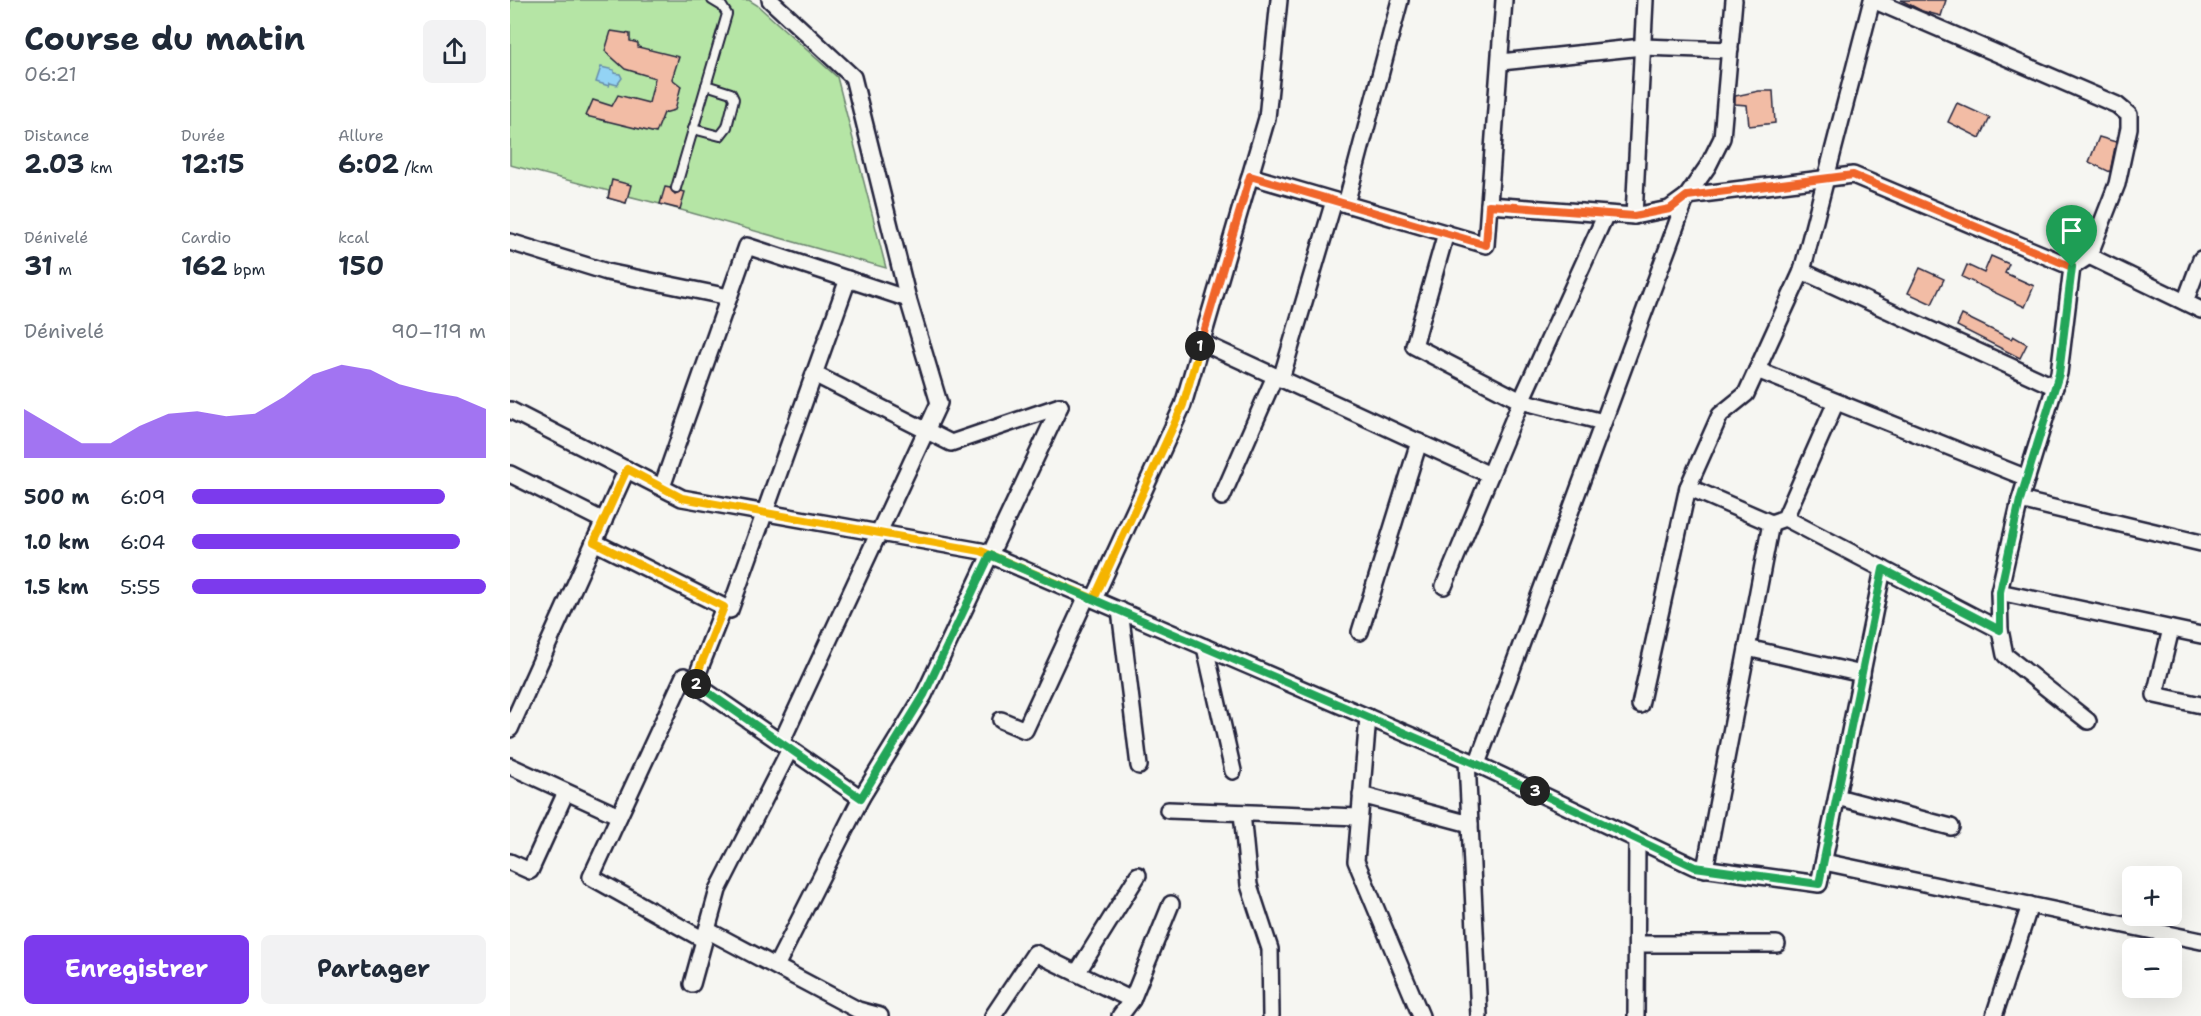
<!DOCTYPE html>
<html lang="fr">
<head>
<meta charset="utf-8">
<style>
  :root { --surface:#fff; --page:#f2f2f3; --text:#1f2937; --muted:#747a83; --accent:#7c3aed }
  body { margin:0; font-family:"Shantell Sans",sans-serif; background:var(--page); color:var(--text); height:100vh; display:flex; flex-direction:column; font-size:22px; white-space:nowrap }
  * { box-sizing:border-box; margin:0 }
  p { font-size:20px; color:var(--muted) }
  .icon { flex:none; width:33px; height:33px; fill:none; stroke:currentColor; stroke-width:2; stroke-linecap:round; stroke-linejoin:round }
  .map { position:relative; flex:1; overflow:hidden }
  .sheet { display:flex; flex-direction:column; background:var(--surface); width:510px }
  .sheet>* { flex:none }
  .buttons { position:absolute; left:1612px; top:866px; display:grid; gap:12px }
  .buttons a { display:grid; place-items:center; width:60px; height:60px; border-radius:9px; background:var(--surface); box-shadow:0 6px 24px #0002; font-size:30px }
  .pin { position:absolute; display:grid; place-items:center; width:51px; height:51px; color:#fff; margin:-62px -26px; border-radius:50% 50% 50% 0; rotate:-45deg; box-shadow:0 0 6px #0007 }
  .pin .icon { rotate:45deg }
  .km { position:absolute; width:30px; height:30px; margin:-15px; border-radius:50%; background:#222; color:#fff; font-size:16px; line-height:30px; text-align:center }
  .round { display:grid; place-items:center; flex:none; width:63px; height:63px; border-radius:9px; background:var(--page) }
  .summary { display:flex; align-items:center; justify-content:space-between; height:102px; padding:0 24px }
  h1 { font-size:33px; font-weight:700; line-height:45px }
  .stats { display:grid; grid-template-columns:repeat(3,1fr); gap:9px; height:102px; padding:6px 24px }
  .stats div { display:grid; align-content:center }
  .stats b { font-size:26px; font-weight:700 }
  .stats small { font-size:16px; font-weight:400 }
  .stats p { font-size:16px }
  .chart { height:168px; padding:12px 24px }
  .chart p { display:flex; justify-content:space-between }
  .chart svg { width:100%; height:108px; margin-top:6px; fill:var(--accent); opacity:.7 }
  .action { display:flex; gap:12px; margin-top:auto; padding:12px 24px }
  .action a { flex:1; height:69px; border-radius:9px; background:var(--accent); color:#fff; font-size:24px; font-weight:700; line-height:69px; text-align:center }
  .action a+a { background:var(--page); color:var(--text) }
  ul { padding:0 24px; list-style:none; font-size:20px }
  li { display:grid; grid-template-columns:96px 72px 1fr; align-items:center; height:45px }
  li i { height:15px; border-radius:8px; background:var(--accent) }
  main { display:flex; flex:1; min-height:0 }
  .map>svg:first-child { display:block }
</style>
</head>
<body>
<main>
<section class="sheet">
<div class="summary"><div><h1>Course du matin</h1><p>06:21</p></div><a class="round"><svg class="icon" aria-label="share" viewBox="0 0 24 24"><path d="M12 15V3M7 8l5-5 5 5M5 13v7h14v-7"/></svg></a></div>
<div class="stats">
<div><p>Distance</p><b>2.03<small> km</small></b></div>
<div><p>Durée</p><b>12:15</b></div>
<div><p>Allure</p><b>6:02<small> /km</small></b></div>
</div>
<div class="stats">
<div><p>Dénivelé</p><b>31<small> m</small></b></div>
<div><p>Cardio</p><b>162<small> bpm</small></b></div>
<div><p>kcal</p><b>150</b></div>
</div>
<div class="chart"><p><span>Dénivelé</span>90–119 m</p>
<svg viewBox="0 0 160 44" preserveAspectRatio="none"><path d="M0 44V24L10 31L20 38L30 38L40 31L50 26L60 25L70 27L80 26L90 19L100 10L110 6L120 8L130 14L140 17L150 19L160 24V44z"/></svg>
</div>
<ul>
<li><b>500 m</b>6:09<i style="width:86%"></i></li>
<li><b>1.0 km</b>6:04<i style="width:91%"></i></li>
<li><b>1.5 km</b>5:55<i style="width:100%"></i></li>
</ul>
<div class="action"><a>Enregistrer</a><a>Partager</a></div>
</section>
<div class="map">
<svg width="1691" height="1016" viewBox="0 0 1691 1016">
  <rect width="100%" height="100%" fill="#f6f6f2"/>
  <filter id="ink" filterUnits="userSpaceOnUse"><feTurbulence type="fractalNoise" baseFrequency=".0167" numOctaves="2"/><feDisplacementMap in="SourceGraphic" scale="12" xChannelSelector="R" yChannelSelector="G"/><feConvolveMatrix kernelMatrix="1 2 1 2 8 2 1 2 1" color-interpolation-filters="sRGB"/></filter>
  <g filter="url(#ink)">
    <polygon fill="#b5e5a5" stroke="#6c8470" stroke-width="1.5" points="0,0 239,0 247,5 327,77 376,268 150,204 118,196 116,203 98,198 99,191 0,165"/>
    <polygon fill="#93d3f4" stroke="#668caa" stroke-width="1.5" points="91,67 104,70 104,73 110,74 112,78 107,85 100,83 99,86 86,82"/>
    <g fill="#f2bca5" stroke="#22223b" stroke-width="1.5">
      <polygon points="1391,0 1436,0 1431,16 1412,11"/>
      <polygon points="101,31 120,34 120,41 128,43 128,47 169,57 162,79 171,86 165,110 154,113 146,133 76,116 83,100 102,106 108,95 139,103 145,78 115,69 95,51"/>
      <polygon points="1249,91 1263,91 1265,123 1239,126 1237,105 1225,104 1225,96"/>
      <polygon points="1447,103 1480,118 1470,138 1438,122"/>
      <polygon points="1589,137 1606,142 1600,172 1579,162"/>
      <polygon points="102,180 121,185 116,203 98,198"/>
      <polygon points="155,187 160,188 165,194 171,191 175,192 170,209 150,204"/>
      <polygon points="1481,256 1499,264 1495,273 1524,286 1515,307 1452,277 1457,265 1474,273"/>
      <polygon points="1410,268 1434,279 1422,304 1398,293"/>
      <polygon points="1452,315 1501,339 1503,336 1517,344 1510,358 1447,326"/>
    </g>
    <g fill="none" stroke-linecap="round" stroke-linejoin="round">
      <g stroke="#22223b" stroke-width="12">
        <g id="service">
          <polyline points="183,129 210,136 217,127 224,99 221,93 196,85"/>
          <polyline points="166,188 217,14 212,6 202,0"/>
        </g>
      </g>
      <g stroke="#22223b" stroke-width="20">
        <g id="minor">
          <polyline points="260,0 343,77 398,299 429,403 271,743"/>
          <polyline points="1224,0 1212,138 1198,166 1177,196 967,764 1185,867 1309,884 1373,569"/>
          <polyline points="1363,0 1607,105 1619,115 1619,128 1607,184 1579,256 1562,267 1549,373 1510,500 1489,592 1490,630 1495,655 1578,721"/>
          <polyline points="991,62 1132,47 1220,50"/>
          <polyline points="740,176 976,245 994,0"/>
          <polyline points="836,204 890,0"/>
          <polyline points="979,205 1124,216 1159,209 1177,196 1343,175 1562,267"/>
          <polyline points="1124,216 1135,0"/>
          <polyline points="936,233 904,346 1011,401 1093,422"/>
          <polyline points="0,242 97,272 219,297"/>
          <polyline points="1579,256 1691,310"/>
          <polyline points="1292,271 1545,387"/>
          <polyline points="1675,302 1691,259"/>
          <polyline points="691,342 980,475"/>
          <polyline points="1247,370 1517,478"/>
          <polyline points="304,374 441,443 550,406"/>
          <polyline points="771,379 824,201"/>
          <polyline points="0,410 172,498 471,551 967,764"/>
          <polyline points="0,474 94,521"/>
          <polyline points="152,487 237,246 398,299"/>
          <polyline points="1178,487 1261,523 1275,518 1326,402"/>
          <polyline points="712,497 765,376"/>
          <polyline points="1510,500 1691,543"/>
          <polyline points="1275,518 1490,630"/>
          <polyline points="84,542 220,610 338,279"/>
          <polyline points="934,586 1011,401 1096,214"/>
          <polyline points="1489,592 1691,635"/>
          <polyline points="584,599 673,405 757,118 769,0"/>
          <polyline points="610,610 629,766"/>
          <polyline points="1661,629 1645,695 1691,705"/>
          <polyline points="850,632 909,442"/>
          <polyline points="695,647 723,771"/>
          <polyline points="1237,648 1352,674"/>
          <polyline points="184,683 214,607"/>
          <polyline points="1130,705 1178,487 1210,415 1236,394 1292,271 1362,0"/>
          <polyline points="858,717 846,861 911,1016"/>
          <polyline points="491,720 515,730 577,596"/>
          <polyline points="0,729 117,469"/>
          <polyline points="957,760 969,1016"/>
          <polyline points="0,766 109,816"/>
          <polyline points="851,795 960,824"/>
          <polyline points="1327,797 1441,827"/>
          <polyline points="658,810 849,817"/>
          <polyline points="732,813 739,885 760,949 761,1016"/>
          <polyline points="0,862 20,871 56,792"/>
          <polyline points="1314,862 1691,941"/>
          <polyline points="1195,869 1261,523"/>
          <polyline points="197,930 348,1010 370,1016"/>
          <polyline points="194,940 81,877 174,676 351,798"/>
          <polyline points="1127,944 1267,944"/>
          <polyline points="266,966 351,798 414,695 550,406"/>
          <polyline points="567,973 628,875"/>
          <polyline points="182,984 208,890 280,749"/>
          <polyline points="483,1016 525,953 622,1000"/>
          <polyline points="610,1016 622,1000 661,904"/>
          <polyline points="1126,1016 1127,840"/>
          <polyline points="1484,1016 1520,905"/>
        </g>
      </g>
      <use href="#service" stroke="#f6f6f2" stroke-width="8"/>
      <use href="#minor" stroke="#f6f6f2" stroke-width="15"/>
    </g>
  </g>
  <g fill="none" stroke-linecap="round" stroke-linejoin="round" filter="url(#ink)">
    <g stroke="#fff" stroke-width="12">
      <polyline id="split-1" points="690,346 740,176 976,245 979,205 1124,216 1160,209 1177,196 1343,175 1562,267"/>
    </g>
    <g stroke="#fff" stroke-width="12">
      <polyline id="split-2" points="186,684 184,682 214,607 84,542 117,469 172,498 471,551 584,599 673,405 690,346"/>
    </g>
    <g stroke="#fff" stroke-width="12">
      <polyline id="split-3" points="186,684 351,798 414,695 480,555 967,764 1025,791"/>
    </g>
    <g stroke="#fff" stroke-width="12">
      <polyline id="split-4" points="1025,791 1185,867 1309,884 1373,569 1490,630 1490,592 1510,500 1549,374 1562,267"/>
    </g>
    <use href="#split-1" stroke="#f0652b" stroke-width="8"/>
    <use href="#split-2" stroke="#f5b400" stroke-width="8"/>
    <use href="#split-3" stroke="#22a559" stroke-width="8"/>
    <use href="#split-4" stroke="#22a559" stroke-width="8"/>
  </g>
</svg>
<div class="buttons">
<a>+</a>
<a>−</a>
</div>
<div class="pin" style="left:1562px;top:267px;background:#1e9e55"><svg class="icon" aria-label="arrive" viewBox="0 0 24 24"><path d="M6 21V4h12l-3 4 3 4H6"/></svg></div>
<b class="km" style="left:690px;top:346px">1</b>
<b class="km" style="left:186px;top:684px">2</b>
<b class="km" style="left:1025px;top:791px">3</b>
</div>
</main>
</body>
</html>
